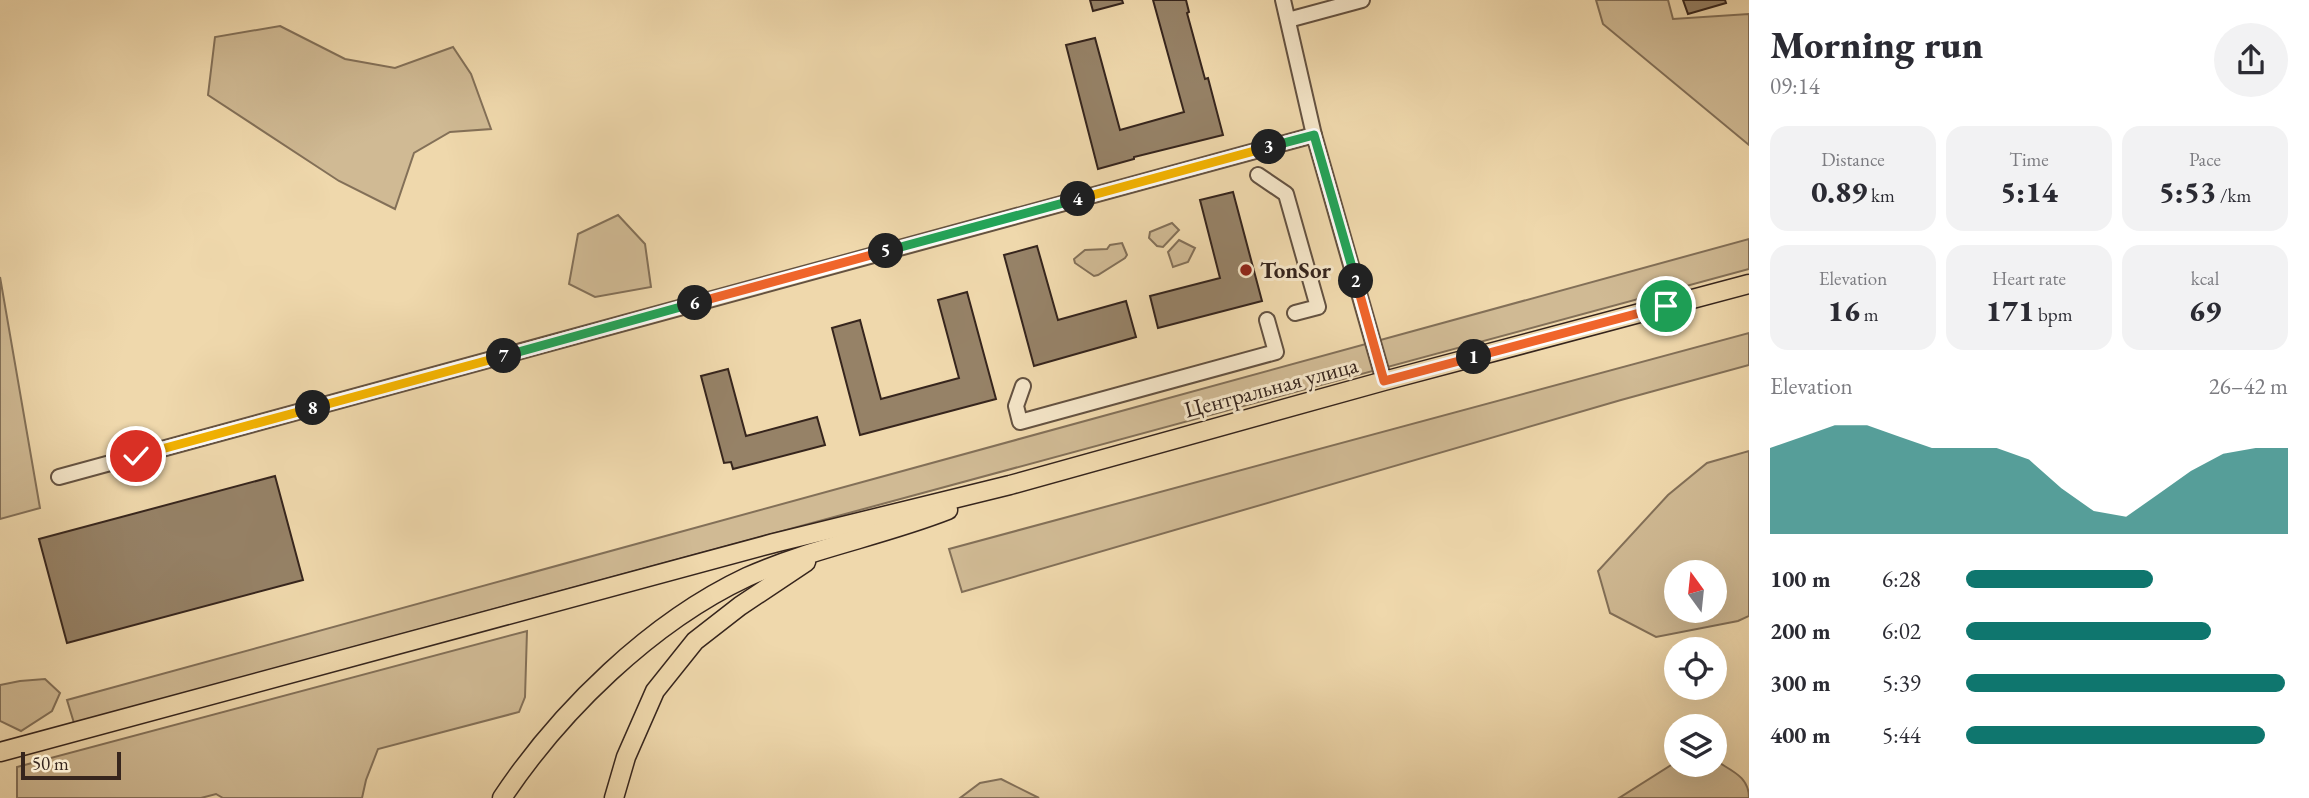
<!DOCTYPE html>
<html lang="en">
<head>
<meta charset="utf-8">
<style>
  :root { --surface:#fff; --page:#f2f2f3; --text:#2b2b33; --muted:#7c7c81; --accent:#0f766e }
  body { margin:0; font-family:"EB Garamond",serif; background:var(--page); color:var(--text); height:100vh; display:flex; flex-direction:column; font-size:26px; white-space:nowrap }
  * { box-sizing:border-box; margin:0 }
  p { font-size:23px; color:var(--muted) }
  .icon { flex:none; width:38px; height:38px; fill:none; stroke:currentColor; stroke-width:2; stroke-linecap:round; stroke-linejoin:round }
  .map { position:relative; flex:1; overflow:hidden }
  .drawer { display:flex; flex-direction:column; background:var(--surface); width:560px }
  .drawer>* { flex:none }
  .needle { width:46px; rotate:345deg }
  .tools { position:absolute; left:1664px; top:560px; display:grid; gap:14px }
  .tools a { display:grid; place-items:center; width:63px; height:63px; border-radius:50%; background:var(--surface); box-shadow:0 7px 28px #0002; font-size:35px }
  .scale { position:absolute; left:21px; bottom:18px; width:100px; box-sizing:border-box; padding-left:7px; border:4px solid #36251d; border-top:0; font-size:19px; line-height:24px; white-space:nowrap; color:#36251d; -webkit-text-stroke:5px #f5e6c9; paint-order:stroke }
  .pin { position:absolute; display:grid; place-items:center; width:60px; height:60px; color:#fff; margin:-30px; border:4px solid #fff; border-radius:50%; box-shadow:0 2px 7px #0007 }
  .km { position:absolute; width:35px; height:35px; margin:-18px; border-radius:50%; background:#222; color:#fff; font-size:19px; line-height:35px; text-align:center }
  .round { display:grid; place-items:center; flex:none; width:74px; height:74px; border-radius:37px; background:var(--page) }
  .summary { display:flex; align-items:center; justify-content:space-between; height:119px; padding:0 21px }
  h1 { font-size:38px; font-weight:800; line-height:52px }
  .stats { display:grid; grid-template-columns:repeat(3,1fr); gap:10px; height:119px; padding:7px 21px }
  .stats div { display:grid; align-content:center; border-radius:18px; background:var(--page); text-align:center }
  .stats b { font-size:30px; font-weight:800 }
  .stats small { font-size:19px; font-weight:400 }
  .stats p { font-size:19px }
  .chart { height:196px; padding:14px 21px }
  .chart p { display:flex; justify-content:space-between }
  .chart svg { width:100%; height:126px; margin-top:7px; fill:var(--accent); opacity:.7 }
  ul { padding:0 21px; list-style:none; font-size:23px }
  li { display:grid; grid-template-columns:112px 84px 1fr; align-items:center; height:52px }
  li i { height:18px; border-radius:9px; background:var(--accent) }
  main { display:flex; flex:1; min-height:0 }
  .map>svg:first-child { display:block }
</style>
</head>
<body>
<main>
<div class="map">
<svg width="1749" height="798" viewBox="0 0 1749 798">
  <rect width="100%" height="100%" fill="#efd8ac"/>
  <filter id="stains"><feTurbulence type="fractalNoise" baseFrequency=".00286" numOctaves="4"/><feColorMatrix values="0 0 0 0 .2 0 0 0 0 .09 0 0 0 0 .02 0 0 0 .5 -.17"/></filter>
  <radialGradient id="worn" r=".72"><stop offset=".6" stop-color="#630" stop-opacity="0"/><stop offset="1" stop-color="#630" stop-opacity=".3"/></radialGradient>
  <g fill="#d0ba94" stroke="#837058" stroke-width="2" fill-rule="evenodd">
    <polygon points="1596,0 1668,0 1673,19 1749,14 1749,145 1603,24"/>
    <polygon points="280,26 345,59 395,68 453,47 471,74 491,129 450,132 414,153 395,209 339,181 208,95 215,37"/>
    <polygon points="618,215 645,244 651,287 595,297 569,284 578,234"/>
    <polygon points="1172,223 1179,230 1163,247 1157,246 1149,238 1150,232"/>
    <polygon points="1749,239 1749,269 74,723 67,700"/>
    <polygon points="1179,240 1195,248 1188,262 1173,267 1168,252"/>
    <polygon points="1122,243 1127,255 1125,258 1098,275 1094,276 1075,263 1074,259 1085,250 1107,249 1110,245"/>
    <polygon points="0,277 40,508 0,519"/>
    <polygon points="1749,333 1749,365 1621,400 962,592 949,549"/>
    <path d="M1749,451V616L1738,621L1656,637L1610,613L1598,571L1668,495L1707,463ZM1676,572H1715V611H1676Z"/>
    <polygon points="527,631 525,697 519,712 378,749 366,780 362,798 223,798 216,794 201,798 17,798 17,767"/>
    <polygon points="45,679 60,693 52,711 21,731 0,721 0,685 20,681"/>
    <path d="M1715,760C1731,771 1749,776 1749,798H1619L1676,762V765H1715Z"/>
    <polygon points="1001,779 1039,798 960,798 980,783"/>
  </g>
  <g fill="#968267" stroke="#36251d" stroke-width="2">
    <polygon points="1090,0 1122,0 1123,3 1093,11"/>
    <polygon points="1153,0 1186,0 1189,12 1187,13 1205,79 1208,78 1223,135 1134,157 1134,159 1098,169 1066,45 1095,38 1120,130 1184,112"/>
    <polygon points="1683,0 1725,0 1726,3 1688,14"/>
    <polygon points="1233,192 1262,301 1158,328 1150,296 1220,278 1200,200"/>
    <polygon points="1037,246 1058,320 1126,301 1136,337 1034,366 1004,255"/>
    <polygon points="967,292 996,399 860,435 832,328 860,320 881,399 959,378 938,300"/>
    <polygon points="728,369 746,436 817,417 825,445 733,469 731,462 724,463 701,376"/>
    <polygon points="275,476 303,580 67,643 39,539"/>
  </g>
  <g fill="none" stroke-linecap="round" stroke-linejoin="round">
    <g stroke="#645241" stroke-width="18">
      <g id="minor">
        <polyline points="1283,0 1314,135 1384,381"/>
        <polyline points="1288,20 1362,0"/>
        <polyline points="1258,175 1286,194 1318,307 1295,313"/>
        <polyline points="1023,386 1016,406 1020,422 1276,352 1267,320"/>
        <polyline points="59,477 1314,135"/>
      </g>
    </g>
    <g stroke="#36251d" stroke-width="21">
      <g id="major">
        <polyline points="0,752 774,543 1010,485 1384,381 1749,284"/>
        <path d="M502,798C560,711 651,622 747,577C812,548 882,536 948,510"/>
        <polyline points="614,798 626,757 655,691 695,641 740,606 806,562"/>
      </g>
    </g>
    <use href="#minor" stroke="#f5e6c9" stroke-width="14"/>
    <use href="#major" stroke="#efd8ac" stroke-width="18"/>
  </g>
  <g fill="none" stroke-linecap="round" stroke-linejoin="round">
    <g stroke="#fff" stroke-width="14">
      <polyline id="split-1" points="1474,357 1666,306"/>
    </g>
    <g stroke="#fff" stroke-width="14">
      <polyline id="split-2" points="1356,281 1384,381 1474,357"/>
    </g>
    <g stroke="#fff" stroke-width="14">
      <polyline id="split-3" points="1269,147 1314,135 1356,281"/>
    </g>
    <g stroke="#fff" stroke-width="14">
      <polyline id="split-4" points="1078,199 1269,147"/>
    </g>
    <g stroke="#fff" stroke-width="14">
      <polyline id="split-5" points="886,251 1078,199"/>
    </g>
    <g stroke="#fff" stroke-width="14">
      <polyline id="split-6" points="695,303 886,251"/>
    </g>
    <g stroke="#fff" stroke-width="14">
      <polyline id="split-7" points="504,356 695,303"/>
    </g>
    <g stroke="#fff" stroke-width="14">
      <polyline id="split-8" points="313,408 504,356"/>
    </g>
    <g stroke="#fff" stroke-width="14">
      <polyline id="split-9" points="136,456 313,408"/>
    </g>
    <use href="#split-1" stroke="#f0652b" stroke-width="9"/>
    <use href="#split-2" stroke="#f0652b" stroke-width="9"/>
    <use href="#split-3" stroke="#22a559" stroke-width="9"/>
    <use href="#split-4" stroke="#f5b400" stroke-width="9"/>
    <use href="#split-5" stroke="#22a559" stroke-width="9"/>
    <use href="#split-6" stroke="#f0652b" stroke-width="9"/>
    <use href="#split-7" stroke="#22a559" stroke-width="9"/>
    <use href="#split-8" stroke="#f5b400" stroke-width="9"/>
    <use href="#split-9" stroke="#f5b400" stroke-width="9"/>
  </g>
  <circle fill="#8f2418" stroke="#f5e6c9" stroke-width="2.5" cx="1246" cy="270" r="7"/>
  <g text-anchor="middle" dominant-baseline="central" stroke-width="6" stroke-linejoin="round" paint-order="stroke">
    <g font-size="23" font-weight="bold" fill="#36251d" stroke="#f5e6c9" text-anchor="start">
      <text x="1260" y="270">TonSor</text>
    </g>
    <g font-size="23" fill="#36251d" stroke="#f5e6c9">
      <text transform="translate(1271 387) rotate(-15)">Центральная улица</text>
    </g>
  </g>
  <rect width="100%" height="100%" filter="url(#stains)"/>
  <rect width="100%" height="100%" fill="url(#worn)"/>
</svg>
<div class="tools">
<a><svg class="needle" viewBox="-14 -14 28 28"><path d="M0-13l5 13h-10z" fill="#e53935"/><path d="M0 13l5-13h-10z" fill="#7c7c81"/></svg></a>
<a><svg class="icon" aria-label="locate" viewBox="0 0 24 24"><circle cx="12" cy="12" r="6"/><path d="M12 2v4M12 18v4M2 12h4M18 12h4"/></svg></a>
<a><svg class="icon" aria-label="layers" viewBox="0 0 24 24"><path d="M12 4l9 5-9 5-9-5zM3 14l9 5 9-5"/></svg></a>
</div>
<div class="scale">50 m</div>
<div class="pin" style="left:1666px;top:306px;background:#1e9e55"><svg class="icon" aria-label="arrive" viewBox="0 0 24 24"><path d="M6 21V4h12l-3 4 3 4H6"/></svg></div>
<div class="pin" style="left:136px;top:456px;background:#d93025"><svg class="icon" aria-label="check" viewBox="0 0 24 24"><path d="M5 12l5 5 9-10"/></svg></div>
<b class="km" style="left:1474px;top:357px">1</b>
<b class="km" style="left:1356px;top:281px">2</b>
<b class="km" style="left:1269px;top:147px">3</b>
<b class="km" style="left:1078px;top:199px">4</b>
<b class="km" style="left:886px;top:251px">5</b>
<b class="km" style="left:695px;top:303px">6</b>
<b class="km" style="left:504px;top:356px">7</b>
<b class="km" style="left:313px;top:408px">8</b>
</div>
<section class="drawer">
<div class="summary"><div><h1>Morning run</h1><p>09:14</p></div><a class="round"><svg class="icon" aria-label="share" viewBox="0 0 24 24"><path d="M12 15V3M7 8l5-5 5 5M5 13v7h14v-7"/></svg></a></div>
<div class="stats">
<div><p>Distance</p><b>0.89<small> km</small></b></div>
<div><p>Time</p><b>5:14</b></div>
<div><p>Pace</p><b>5:53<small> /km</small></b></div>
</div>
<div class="stats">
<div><p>Elevation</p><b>16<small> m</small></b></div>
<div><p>Heart rate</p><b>171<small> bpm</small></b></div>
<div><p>kcal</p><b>69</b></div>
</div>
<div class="chart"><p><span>Elevation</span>26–42 m</p>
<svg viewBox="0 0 160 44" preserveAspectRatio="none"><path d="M0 44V14L10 10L20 6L30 6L40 10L50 14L60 14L70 14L80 18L90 28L100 36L110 38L120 30L130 22L140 16L150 14L160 14V44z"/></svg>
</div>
<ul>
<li><b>100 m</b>6:28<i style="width:58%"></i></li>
<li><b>200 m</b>6:02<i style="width:76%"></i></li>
<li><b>300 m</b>5:39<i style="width:99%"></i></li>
<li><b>400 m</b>5:44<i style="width:93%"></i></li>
</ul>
</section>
</main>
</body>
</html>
